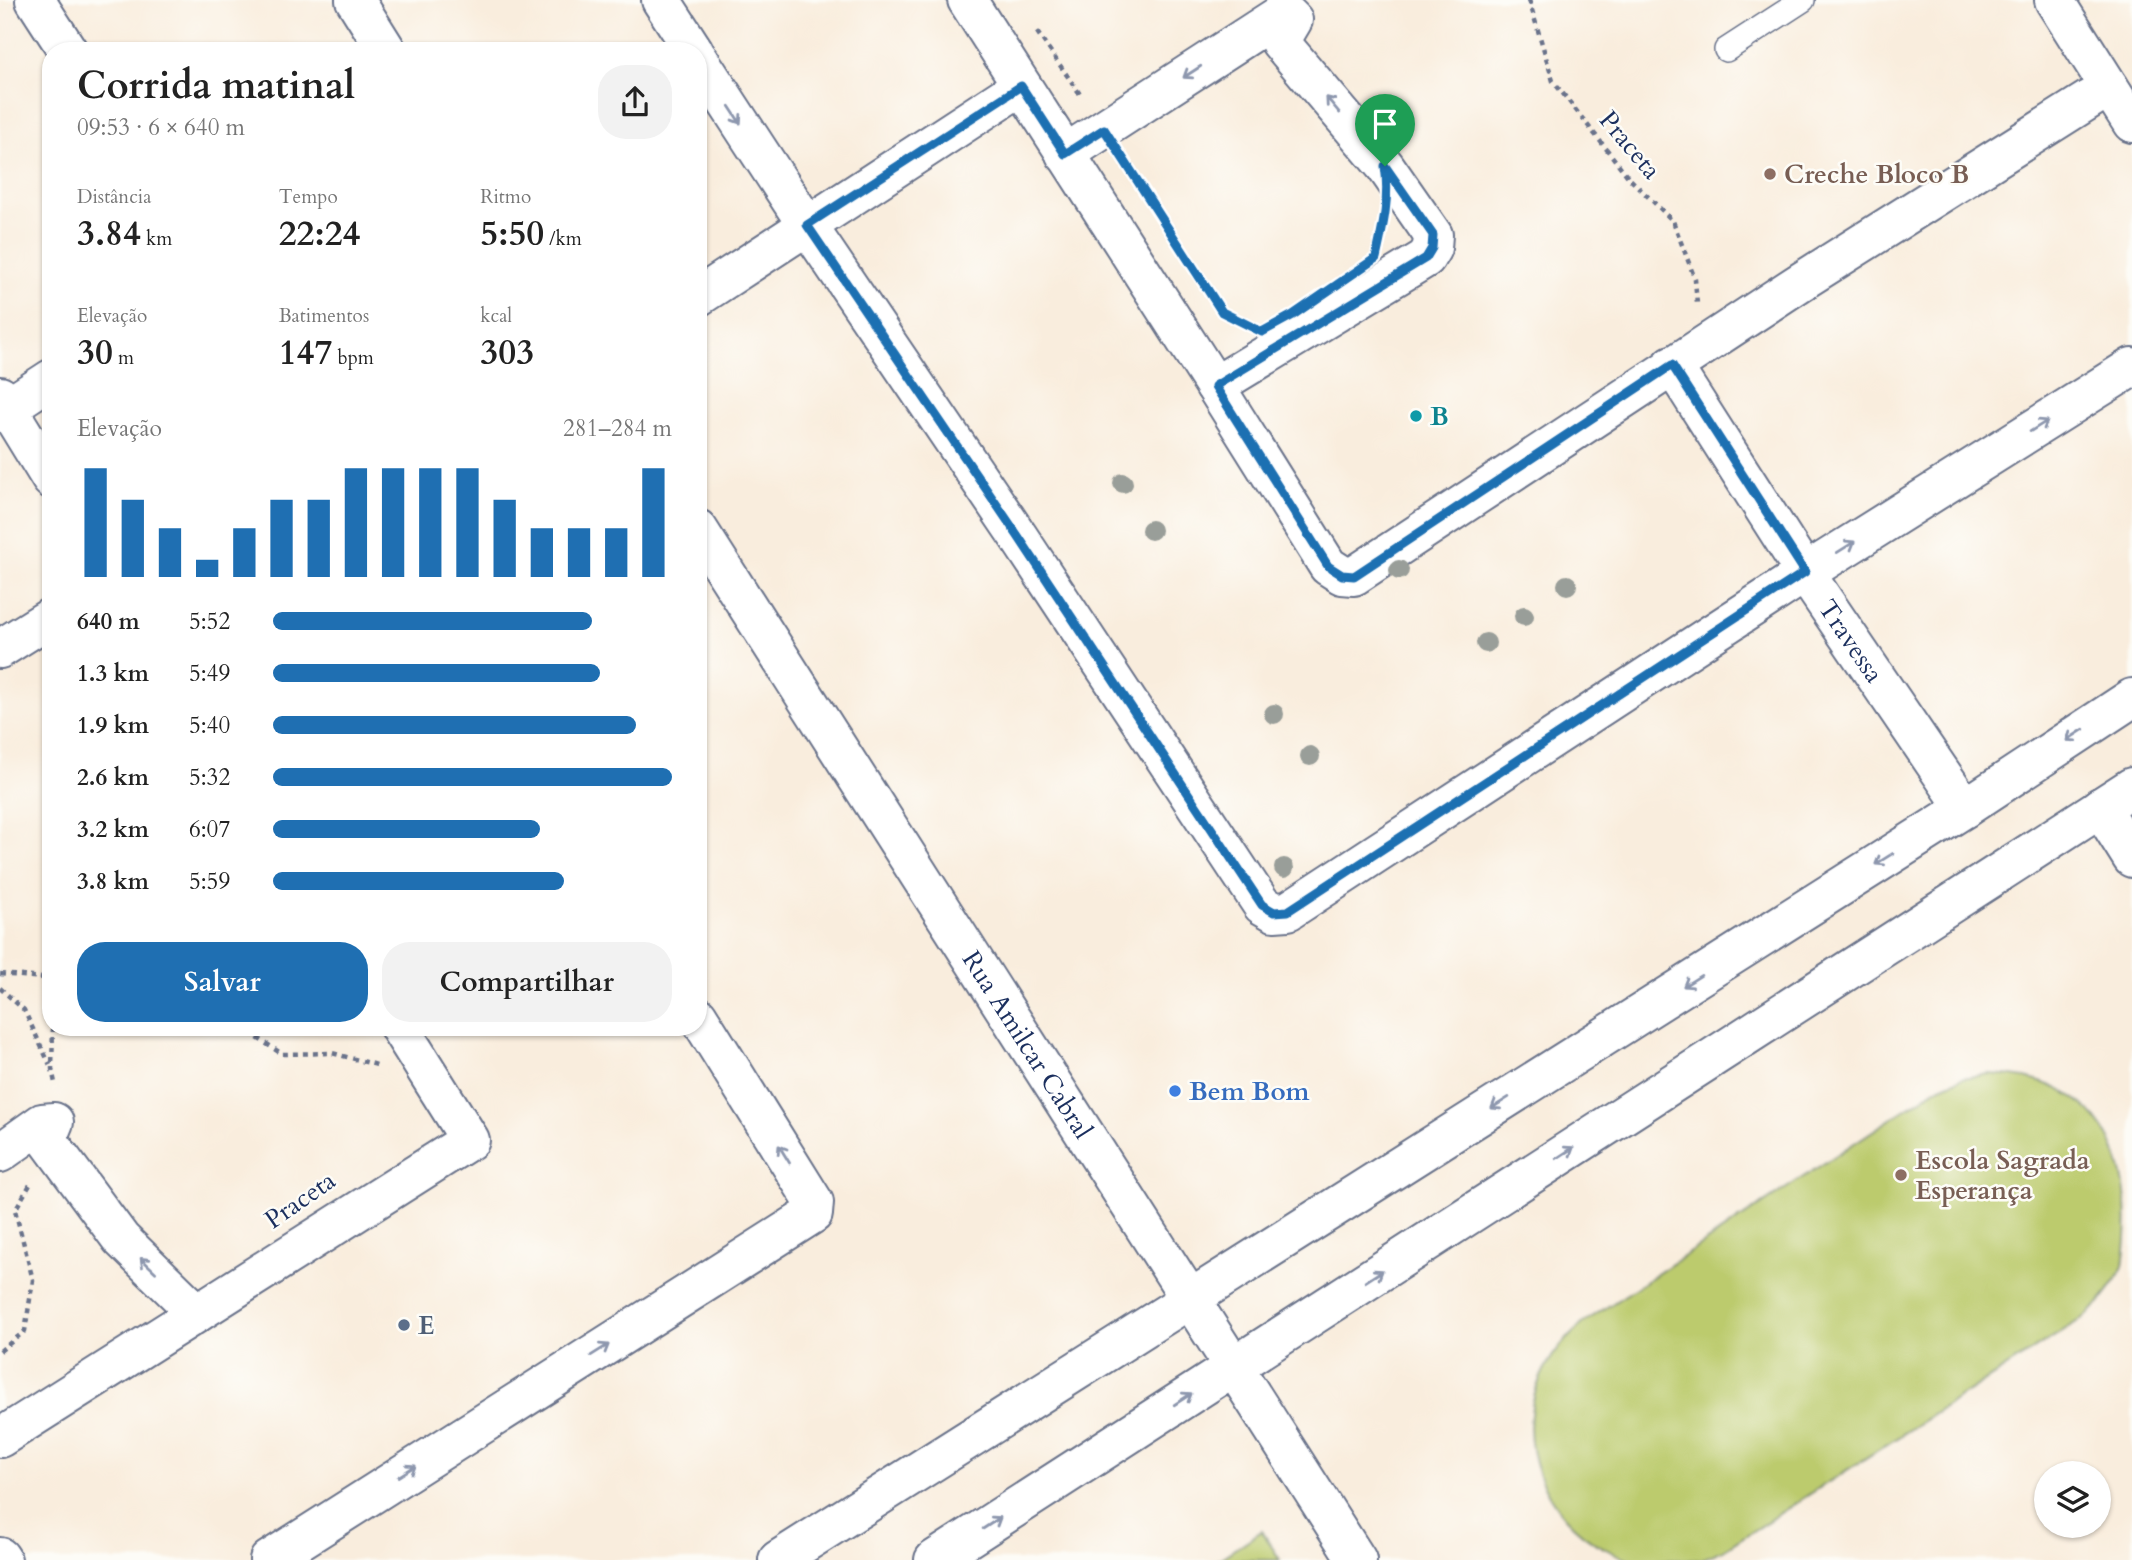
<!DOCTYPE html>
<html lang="pt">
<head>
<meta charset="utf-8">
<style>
  :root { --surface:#fff; --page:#f2f2f2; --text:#222; --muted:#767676; --accent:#1f6fb2 }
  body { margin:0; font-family:Cardo,serif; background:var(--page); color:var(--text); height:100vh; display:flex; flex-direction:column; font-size:26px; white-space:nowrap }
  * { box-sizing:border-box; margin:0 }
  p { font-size:23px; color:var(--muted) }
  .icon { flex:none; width:38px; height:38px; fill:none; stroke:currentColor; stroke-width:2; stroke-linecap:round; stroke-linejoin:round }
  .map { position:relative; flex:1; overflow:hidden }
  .details { position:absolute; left:42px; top:42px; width:665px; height:994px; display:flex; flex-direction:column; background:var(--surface); border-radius:28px; box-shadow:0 2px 5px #0004 }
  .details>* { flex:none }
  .buttons { position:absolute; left:2034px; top:1461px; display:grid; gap:14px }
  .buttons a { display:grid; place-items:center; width:77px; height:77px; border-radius:50%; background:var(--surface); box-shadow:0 2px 5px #0004; font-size:35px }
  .pin { position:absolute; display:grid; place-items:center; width:60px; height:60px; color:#fff; margin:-72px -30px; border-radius:50% 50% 50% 0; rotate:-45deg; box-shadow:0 0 7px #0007 }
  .pin .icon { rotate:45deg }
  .round { display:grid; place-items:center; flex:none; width:74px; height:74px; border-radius:28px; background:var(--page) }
  .summary { display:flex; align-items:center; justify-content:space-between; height:119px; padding:0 35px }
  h1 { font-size:38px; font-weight:800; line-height:52px }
  .metrics { display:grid; grid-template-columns:repeat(3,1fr); gap:10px; height:119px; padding:7px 35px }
  .metrics div { display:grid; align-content:center }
  .metrics b { font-size:35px; font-weight:800 }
  .metrics small { font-size:19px; font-weight:400 }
  .metrics p { font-size:19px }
  .chart { height:196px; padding:14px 35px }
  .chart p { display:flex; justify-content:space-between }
  .chart svg { width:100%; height:126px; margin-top:7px; stroke:var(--accent); stroke-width:6 }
  .primary-button { display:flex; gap:14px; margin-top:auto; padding:14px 35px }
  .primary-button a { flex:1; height:80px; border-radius:28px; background:var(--accent); color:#fff; font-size:28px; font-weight:800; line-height:80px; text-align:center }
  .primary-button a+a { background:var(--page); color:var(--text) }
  ul { padding:0 35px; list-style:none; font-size:23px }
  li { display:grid; grid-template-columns:112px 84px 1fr; align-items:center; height:52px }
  li i { height:18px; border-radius:9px; background:var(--accent) }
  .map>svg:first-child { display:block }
</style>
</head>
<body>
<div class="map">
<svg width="2132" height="1560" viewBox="0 0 2132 1560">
  <rect width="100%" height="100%" fill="#fdfcf7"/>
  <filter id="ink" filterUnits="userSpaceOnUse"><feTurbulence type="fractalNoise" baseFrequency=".0143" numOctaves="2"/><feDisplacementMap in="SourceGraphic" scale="14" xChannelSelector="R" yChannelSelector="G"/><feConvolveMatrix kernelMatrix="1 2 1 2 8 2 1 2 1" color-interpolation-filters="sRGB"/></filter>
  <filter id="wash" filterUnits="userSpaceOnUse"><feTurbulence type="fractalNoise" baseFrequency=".00686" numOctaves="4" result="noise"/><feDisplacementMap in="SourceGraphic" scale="28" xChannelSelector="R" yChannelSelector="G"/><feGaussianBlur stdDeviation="1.57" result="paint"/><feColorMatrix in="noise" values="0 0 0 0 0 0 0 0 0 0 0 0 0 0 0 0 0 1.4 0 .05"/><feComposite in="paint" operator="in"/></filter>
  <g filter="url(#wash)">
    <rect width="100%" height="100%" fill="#f9eddd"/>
    <g fill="#bccb6d" stroke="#6c7d66" stroke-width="2">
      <path d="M1989,1074C2018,1075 2046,1080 2071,1096C2127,1132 2132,1206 2123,1266C2115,1285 2101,1300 2089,1314L1723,1550C1715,1553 1707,1558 1698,1560C1687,1560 1672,1560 1661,1560C1652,1560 1642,1560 1634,1560C1623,1558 1613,1553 1604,1548C1544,1517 1513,1443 1540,1379C1550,1355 1566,1338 1586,1321L1936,1089L1962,1078Z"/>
      <polygon points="1262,1531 1280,1560 1218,1560"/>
    </g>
  </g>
  <g filter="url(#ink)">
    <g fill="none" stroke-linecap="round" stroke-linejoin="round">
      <g stroke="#69728a" stroke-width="26">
        <polyline id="service" points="1726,50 1803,0"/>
      </g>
      <g stroke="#69728a" stroke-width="42">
        <g id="minor">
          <polyline points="35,0 68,51"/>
          <polyline points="355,0 387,51"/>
          <polyline points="661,0 694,51"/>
          <polyline points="967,0 1215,386 1328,566 1342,575 1354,576 1799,283 2109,87"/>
          <polyline points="2054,0 2132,123"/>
          <polyline points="698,58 807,225 1018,536 1262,905 1274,912 1288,911 1805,573 2132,367"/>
          <polyline points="1065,154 1278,16 1288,15 1293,20 1280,42 1385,166 1433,235 1432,248 1426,258 1215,386"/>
          <polyline points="698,297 1021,86"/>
          <path id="s1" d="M1672,365L1805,573L1965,808"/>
          <polyline points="0,396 51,479"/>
          <polyline points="8,407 51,379"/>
          <path id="s2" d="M698,529L1357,1560"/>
          <polyline points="0,649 51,617"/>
          <polyline points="2100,807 2132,858"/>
          <polyline points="0,1153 42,1123 54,1122 47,1139 121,1239 197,1313"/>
          <polyline points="0,1438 470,1140 399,1027"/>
          <polyline points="0,1557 2,1560"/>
          <polyline points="269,1560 813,1214 814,1202 698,1016"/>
        </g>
      </g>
      <g stroke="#69728a" stroke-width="42">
        <g id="tertiary">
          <polyline points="778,1560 1965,808 2132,698"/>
          <polyline points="934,1560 2132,787"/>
        </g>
      </g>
      <g stroke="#69728a" stroke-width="4.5" stroke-dasharray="5 5" stroke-linecap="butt">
        <polyline points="1529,0 1553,81 1630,179 1673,221 1695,279 1697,304"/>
        <polyline points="1037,32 1082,97"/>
        <polyline points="1124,159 1222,312 1246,324"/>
        <polyline points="0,974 44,978 51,976"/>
        <polyline points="0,988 24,1010 50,1065"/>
        <polyline points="53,1027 52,1069 55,1083"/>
        <polyline points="241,1027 282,1054 332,1053 377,1065"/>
        <polyline points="0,1351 25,1331 33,1280 15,1210 31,1183"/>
      </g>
      <use href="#service" stroke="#fff" stroke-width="23"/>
      <use href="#minor" stroke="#fff" stroke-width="38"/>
      <use href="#tertiary" stroke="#fff" stroke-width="38"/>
    </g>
    <g fill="#999e99">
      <circle cx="1123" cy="483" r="10"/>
      <circle cx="1151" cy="530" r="10"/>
      <circle cx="1399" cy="570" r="10"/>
      <circle cx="1567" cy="585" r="10"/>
      <circle cx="1524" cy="616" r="10"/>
      <circle cx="1486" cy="643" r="10"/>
      <circle cx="1274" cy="714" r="10"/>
      <circle cx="1310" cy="756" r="10"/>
      <circle cx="1284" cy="868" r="10"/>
    </g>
    <defs><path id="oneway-shaft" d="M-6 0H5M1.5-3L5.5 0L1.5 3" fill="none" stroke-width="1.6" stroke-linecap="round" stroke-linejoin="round" transform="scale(1.75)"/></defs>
    <g stroke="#8d97ae">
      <use href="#oneway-shaft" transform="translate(1192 72) rotate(147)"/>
      <use href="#oneway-shaft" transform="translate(1333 105) rotate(-130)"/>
      <use href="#oneway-shaft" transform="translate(735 115) rotate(57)"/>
      <use href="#oneway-shaft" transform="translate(2039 426) rotate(-32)"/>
      <use href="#oneway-shaft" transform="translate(1846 547) rotate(-32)"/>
      <use href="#oneway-shaft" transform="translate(2075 735) rotate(147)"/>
      <use href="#oneway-shaft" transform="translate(1884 859) rotate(148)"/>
      <use href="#oneway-shaft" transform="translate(1692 981) rotate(148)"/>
      <use href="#oneway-shaft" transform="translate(1500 1103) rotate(148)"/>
      <use href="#oneway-shaft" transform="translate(1565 1153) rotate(-33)"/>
      <use href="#oneway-shaft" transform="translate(784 1154) rotate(-122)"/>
      <use href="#oneway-shaft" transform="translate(148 1265) rotate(-136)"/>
      <use href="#oneway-shaft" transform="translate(1374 1276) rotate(-33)"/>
      <use href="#oneway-shaft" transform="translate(600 1350) rotate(-32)"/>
      <use href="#oneway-shaft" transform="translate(1183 1399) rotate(-33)"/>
      <use href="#oneway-shaft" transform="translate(407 1471) rotate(-32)"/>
      <use href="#oneway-shaft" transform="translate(992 1523) rotate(-33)"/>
    </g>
  </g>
  <g fill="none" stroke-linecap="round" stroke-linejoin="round" filter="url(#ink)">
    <g stroke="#fff" stroke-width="14">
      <path id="route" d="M1021,86L1065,154L1104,129L1222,312L1262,332L1293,315L1376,258C1383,227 1390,198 1385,166L1433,235L1432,248L1426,258L1215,386L1328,566L1342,575L1354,576L1672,365L1805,572C1633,686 1460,797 1288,911L1274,912L1262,905L1018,536L807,225Z"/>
    </g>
    <use href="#route" stroke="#1f6fb2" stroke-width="9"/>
  </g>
  <g fill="#8d6e63" stroke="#fdfcf7" stroke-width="2.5">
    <circle cx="1770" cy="174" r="7"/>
    <circle cx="1901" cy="1175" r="7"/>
  </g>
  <circle fill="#0f9aa8" stroke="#fdfcf7" stroke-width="2.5" cx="1416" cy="416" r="7"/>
  <circle fill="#3f7fe0" stroke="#fdfcf7" stroke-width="2.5" cx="1175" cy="1091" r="7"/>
  <circle fill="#5c6f8a" stroke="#fdfcf7" stroke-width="2.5" cx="404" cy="1325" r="7"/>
  <g text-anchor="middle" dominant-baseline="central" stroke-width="5" stroke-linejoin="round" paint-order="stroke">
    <g font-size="26" fill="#1b2f5e" stroke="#fdfcf7">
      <text transform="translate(1630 145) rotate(50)">Praceta</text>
      <text stroke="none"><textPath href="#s1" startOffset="329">Travessa</textPath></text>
      <text stroke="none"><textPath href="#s2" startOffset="612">Rua Amilcar Cabral</textPath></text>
      <text transform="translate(300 1200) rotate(-35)">Praceta</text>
    </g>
    <g font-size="26" font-weight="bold" fill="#785e54" stroke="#fdfcf7" text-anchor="start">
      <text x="1784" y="174">Creche Bloco B</text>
      <text x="1915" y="1160">Escola Sagrada<tspan x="1915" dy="30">Esperança</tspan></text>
    </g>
    <g font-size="26" font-weight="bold" fill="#0d838f" stroke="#fdfcf7" text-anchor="start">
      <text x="1430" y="416">B</text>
    </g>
    <g font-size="26" font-weight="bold" fill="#366cbe" stroke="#fdfcf7" text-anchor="start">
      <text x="1189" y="1091">Bem Bom</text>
    </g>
    <g font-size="26" font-weight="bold" fill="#4e5e75" stroke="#fdfcf7" text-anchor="start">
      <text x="418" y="1325">E</text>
    </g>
  </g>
</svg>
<div class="buttons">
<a><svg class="icon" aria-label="layers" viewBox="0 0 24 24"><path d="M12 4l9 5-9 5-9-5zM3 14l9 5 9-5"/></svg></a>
</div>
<div class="pin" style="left:1385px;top:166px;background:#1e9e55"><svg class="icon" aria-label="arrive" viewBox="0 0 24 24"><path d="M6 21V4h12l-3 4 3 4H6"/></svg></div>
<section class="details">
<div class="summary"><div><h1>Corrida matinal</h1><p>09:53 · 6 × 640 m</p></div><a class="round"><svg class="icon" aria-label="share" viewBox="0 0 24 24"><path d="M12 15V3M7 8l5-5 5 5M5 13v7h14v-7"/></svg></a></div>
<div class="metrics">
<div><p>Distância</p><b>3.84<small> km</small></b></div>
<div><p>Tempo</p><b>22:24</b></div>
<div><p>Ritmo</p><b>5:50<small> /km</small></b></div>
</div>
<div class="metrics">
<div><p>Elevação</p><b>30<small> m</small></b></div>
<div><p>Batimentos</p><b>147<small> bpm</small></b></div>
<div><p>kcal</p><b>303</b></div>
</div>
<div class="chart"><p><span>Elevação</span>281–284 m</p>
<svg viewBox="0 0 160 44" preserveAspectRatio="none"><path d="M5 44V6M15 44V17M25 44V27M35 44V38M45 44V27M55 44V17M65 44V17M75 44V6M85 44V6M95 44V6M105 44V6M115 44V17M125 44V27M135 44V27M145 44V27M155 44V6"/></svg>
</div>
<ul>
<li><b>640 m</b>5:52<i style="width:80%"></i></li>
<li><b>1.3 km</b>5:49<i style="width:82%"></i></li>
<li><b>1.9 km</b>5:40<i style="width:91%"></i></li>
<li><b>2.6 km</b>5:32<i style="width:100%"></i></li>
<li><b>3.2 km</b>6:07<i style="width:67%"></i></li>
<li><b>3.8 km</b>5:59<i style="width:73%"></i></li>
</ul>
<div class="primary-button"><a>Salvar</a><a>Compartilhar</a></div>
</section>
</div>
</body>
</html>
